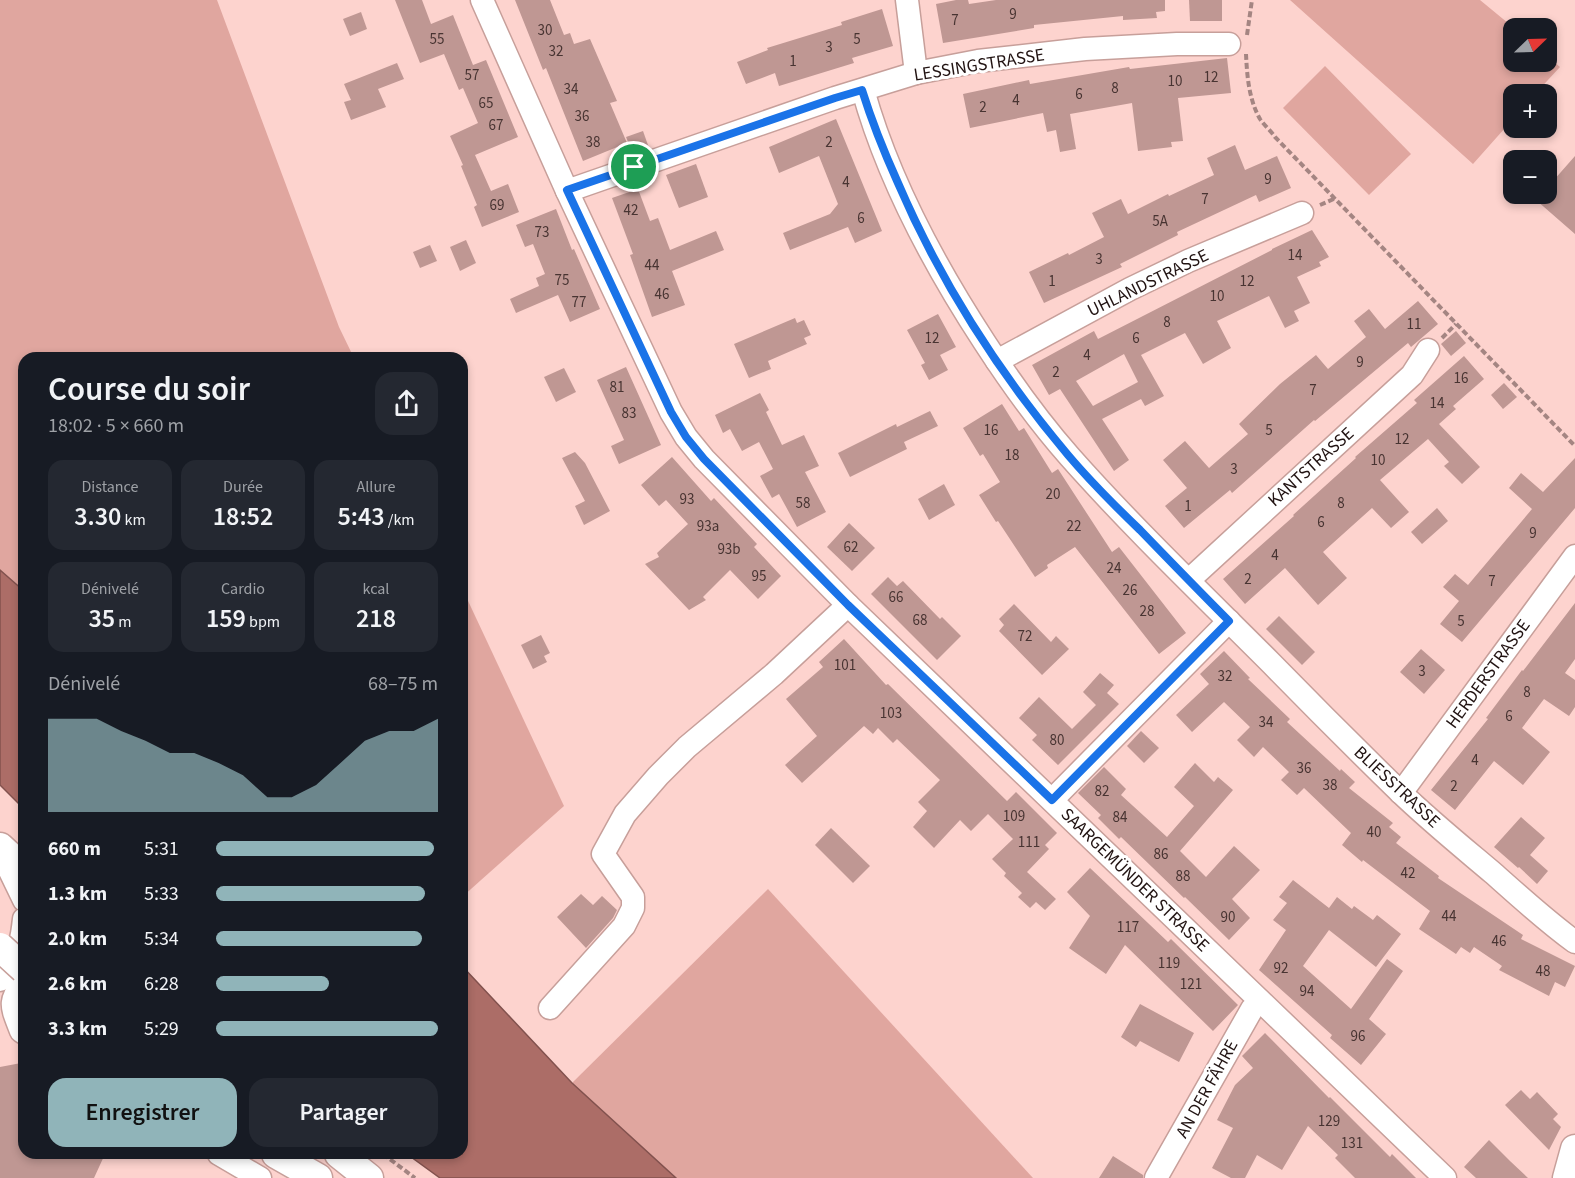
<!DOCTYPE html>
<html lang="fr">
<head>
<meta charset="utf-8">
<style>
  :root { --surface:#171b24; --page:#242831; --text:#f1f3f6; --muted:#9ea1a6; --accent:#90b4b9 }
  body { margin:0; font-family:"Source Sans 3",sans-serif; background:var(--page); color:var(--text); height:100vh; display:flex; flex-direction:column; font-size:22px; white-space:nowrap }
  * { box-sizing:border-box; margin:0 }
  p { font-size:20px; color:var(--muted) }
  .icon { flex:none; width:33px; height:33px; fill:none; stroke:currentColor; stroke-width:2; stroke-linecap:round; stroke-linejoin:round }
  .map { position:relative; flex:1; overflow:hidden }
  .side { position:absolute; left:18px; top:352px; width:450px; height:807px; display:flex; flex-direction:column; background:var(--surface); border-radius:18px; box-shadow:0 3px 9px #0003 }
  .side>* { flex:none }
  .needle { width:39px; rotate:67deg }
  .buttons { position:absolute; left:1503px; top:18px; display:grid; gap:12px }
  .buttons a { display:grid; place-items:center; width:54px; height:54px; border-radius:12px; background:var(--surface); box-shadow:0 3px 9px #0003; font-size:30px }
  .pin { position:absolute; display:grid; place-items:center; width:51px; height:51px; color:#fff; margin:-26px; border:3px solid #fff; border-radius:50%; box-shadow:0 2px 6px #0007 }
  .round { display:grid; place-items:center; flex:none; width:63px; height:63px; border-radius:18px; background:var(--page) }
  .headline { display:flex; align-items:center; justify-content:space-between; height:102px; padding:0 30px }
  h1 { font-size:33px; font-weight:600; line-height:45px }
  .metrics { display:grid; grid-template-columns:repeat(3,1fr); gap:9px; height:102px; padding:6px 30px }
  .metrics div { display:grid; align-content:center; border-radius:15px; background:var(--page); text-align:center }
  .metrics b { font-size:26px; font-weight:600 }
  .metrics small { font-size:16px; font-weight:400 }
  .metrics p { font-size:16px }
  .chart { height:168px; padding:12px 30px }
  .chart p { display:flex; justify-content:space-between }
  .chart svg { width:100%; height:108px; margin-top:6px; fill:var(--accent); opacity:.7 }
  .primary-button { display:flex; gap:12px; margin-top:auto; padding:12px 30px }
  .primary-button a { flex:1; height:69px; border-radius:18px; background:var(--accent); color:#111; font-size:24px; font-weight:600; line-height:69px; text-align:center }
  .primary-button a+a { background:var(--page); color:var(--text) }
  ul { padding:0 30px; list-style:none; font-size:20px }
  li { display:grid; grid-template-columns:96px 72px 1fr; align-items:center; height:45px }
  li i { height:15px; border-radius:8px; background:var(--accent) }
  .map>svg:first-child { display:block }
</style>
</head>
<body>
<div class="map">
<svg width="1575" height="1178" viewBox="0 0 1575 1178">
  <rect width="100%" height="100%" fill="#fdd3ce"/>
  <g fill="#e0a69f">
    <polygon points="0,0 217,0 339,327 354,358 24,358 24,591 0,570"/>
    <polygon points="1290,0 1480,0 1514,28 1514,62 1546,62 1547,56 1560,67 1535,94 1514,94 1513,119 1473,164"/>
    <polygon points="1325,66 1411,154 1369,195 1283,108"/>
    <polygon points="462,588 564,806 462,897"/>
    <polygon points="768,889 1033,1178 676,1178 572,1083"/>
  </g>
  <g fill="#ac6d67" stroke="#82524e" stroke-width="1.5">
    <polygon points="0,570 24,591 24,809 0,785"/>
    <polygon points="462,966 572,1083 676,1178 440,1178 407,1154 462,1154"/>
  </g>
  <g fill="#bf9793" fill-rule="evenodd">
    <polygon points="395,0 422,0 431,24 453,15 473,65 486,60 518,137 475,155 491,191 508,184 519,212 482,227 474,207 477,205 461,166 463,165 450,136 478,123 463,88 459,90 444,54 420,63"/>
    <polygon points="515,0 550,0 564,35 570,33 574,44 590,39 617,101 610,103 627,143 583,161 546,68 543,70"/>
    <polygon points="956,0 968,0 969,4 996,0 1165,0 1165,11 1156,12 1157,18 1123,20 1123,16 1034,25 1034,28 943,43 936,4"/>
    <polygon points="1189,0 1222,0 1222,21 1190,21"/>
    <polygon points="882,9 893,46 852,58 854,63 779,86 775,73 746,84 737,62 768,50 767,48 842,25 841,22"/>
    <polygon points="361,12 367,29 350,36 343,19"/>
    <polygon points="1227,58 1231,93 1178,98 1183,141 1171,142 1172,147 1138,151 1132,103 1070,114 1076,149 1060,152 1056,130 1047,132 1043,113 970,128 963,94 1029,80 1030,84 1129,67 1130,69"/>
    <polygon points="397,63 404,79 378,89 386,107 351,120 344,102 351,100 344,84"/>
    <polygon points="836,119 882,231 855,243 848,227 790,250 783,233 830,214 838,204 819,156 779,173 769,147"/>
    <polygon points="643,131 649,148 633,154 626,137"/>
    <polygon points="1235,145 1245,170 1277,156 1291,188 1259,202 1256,195 1177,232 1178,235 1120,264 1122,267 1044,303 1029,272 1068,253 1069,255 1104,237 1092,213 1121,199 1128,214 1168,194 1169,196 1214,175 1207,158"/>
    <polygon points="1575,156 1575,234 1536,200 1542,194 1546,194 1546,189"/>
    <polygon points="696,164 708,197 679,208 666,175"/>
    <polygon points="638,189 650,221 658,218 670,250 716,231 724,250 672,271 685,305 652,317 630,255 633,254 612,198"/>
    <polygon points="556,209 572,250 574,249 600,309 570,322 558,295 516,313 510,299 539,286 536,278 545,274 533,244 525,247 516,225"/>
    <path d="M1312,230L1329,257L1319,262L1321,266L1297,277L1310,303L1294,311L1299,321L1285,328L1269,296L1217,321L1231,348L1203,364L1185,333L1141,355L1164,396L1145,406L1141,399L1102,419L1129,460L1114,471L1060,389L1049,395L1032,365L1094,331L1098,339L1272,250V249ZM1124,354L1138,382L1093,406L1076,381Z"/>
    <polygon points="466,240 476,263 460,271 450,247"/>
    <polygon points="430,245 437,261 420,268 413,252"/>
    <polygon points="1418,301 1438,324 1411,347 1408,343 1315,421 1314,420 1232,493 1230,490 1184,528 1165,506 1187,488 1163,460 1185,441 1209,468 1248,434 1239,424 1280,384 1316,355 1328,369 1366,337 1354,321 1369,309 1385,329"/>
    <polygon points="938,314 956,347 940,355 948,370 929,380 921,365 925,363 907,330"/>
    <polygon points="795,318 797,323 804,320 811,335 804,338 807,344 768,361 771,369 749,378 734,344"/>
    <polygon points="1456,331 1466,343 1451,356 1441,344"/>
    <polygon points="1464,356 1484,379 1453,406 1456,409 1439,424 1480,467 1462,484 1444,466 1449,462 1428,439 1380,480 1409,512 1391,528 1372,508 1323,552 1347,578 1318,605 1285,568 1245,604 1223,579 1294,516 1293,515 1356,458 1355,457 1417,403 1414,400"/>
    <polygon points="626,367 661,445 619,464 611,446 624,440 597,380"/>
    <polygon points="564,368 576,392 556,402 544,377"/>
    <polygon points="1504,383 1517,397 1503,409 1491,395"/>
    <polygon points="760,393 769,410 766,412 782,445 804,435 819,466 805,472 826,512 797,527 779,494 772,498 760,476 773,469 759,442 742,451 730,429 723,433 715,415"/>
    <polygon points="1002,404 1019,431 1024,428 1052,473 1058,469 1112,552 1119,547 1186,633 1159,654 1075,547 1047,565 1048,568 1035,577 998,521 996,522 979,495 1000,482 983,454 980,456 963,428"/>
    <polygon points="930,411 938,426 904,442 907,449 850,477 838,453 896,424 897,427"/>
    <polygon points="575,452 585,463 610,511 584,525 575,506 585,501 562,458"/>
    <polygon points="672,457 711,501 714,498 757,544 754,547 781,576 758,599 730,570 703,597 706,600 689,610 645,564 659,557 657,553 688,524 666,500 659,506 641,485"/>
    <polygon points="1575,458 1575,508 1462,642 1440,624 1459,601 1443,587 1455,574 1468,585 1532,509 1509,488 1521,473 1543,492"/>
    <polygon points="944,484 955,505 929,520 918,499"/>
    <polygon points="1437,508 1448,521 1422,544 1411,532"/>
    <polygon points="849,523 875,548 852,571 827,547"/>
    <polygon points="888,577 897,586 903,581 940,619 942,617 961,636 937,660 871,594"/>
    <polygon points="1575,603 1575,659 1565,673 1575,680 1575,707 1569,716 1544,699 1522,728 1550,752 1523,785 1494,761 1455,810 1431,790 1488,719 1486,718 1522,670 1523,671"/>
    <polygon points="1014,604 1051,642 1056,636 1069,649 1042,675 999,631 1004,625 999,619"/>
    <polygon points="1279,616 1315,652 1302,665 1266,629"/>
    <polygon points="541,635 550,653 544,656 547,662 533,669 521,645"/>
    <polygon points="844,639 886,685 888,684 1007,801 1016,792 1057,833 1045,845 1049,849 1027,872 1056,899 1045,910 1036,902 1030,908 1018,897 1022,893 1004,876 1006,873 992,859 1013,839 988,814 971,831 960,820 934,848 913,827 927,811 918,802 940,780 897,739 893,743 878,728 873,734 864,726 802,783 785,765 817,736 786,699 823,667 819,662"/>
    <polygon points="1421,649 1445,670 1424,694 1400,672"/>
    <polygon points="1224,651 1250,678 1248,679 1290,719 1287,722 1340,771 1341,769 1355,782 1349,788 1393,823 1389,827 1401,837 1396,843 1439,876 1438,878 1523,935 1521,939 1575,966 1565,987 1555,982 1549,996 1499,970 1502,966 1474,947 1470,953 1461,947 1456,954 1419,929 1430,911 1363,860 1362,862 1342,845 1351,833 1304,788 1297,795 1281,780 1289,772 1263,747 1254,757 1237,740 1250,727 1224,702 1192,732 1176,715 1209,684 1200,674"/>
    <polygon points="1100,673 1114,685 1107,693 1119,704 1058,765 1032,740 1037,735 1019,718 1039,697 1072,729 1096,705 1083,692"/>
    <polygon points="1141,731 1159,748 1144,763 1127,746"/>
    <polygon points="1195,763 1214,782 1218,777 1233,790 1180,851 1206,877 1234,846 1260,870 1232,899 1250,918 1229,940 1185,897 1184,898 1121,837 1119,839 1098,818 1101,815 1078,793 1104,767 1126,789 1121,795 1167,837 1194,806 1174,787"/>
    <polygon points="1521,817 1545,838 1530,855 1548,871 1537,884 1519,867 1518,868 1494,847"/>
    <polygon points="831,828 870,866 853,883 815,845"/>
    <polygon points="1090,868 1168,942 1171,939 1238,1005 1213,1031 1125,945 1106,974 1069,948 1090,916 1067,892"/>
    <polygon points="1293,880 1329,908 1337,897 1352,909 1354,906 1373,920 1377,915 1401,934 1376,967 1329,930 1303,966 1351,1009 1387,959 1403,971 1369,1019 1386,1034 1361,1065 1330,1038 1332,1035 1259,970 1286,930 1273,920 1287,903 1279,897"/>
    <polygon points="581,894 593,905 602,896 617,910 613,918 586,948 557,917"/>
    <polygon points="1140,1004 1194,1033 1179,1062 1140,1041 1136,1047 1121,1037"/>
    <polygon points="1265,1033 1329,1098 1330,1097 1390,1157 1392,1154 1416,1178 1355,1178 1335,1158 1338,1155 1308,1126 1282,1170 1257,1155 1245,1178 1231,1178 1212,1168 1233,1128 1217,1120 1235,1085 1253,1068 1242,1056"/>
    <polygon points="21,1063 24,1080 24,1154 105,1154 94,1178 0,1178 0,1067"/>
    <polygon points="1521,1090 1530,1099 1537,1092 1558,1114 1553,1119 1561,1127 1549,1150 1505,1105"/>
    <polygon points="1489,1140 1510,1161 1528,1178 1476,1178 1464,1167"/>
    <polygon points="1113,1156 1143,1175 1143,1178 1099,1178"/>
  </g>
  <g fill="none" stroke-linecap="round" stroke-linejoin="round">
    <g stroke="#c79f9a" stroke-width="25">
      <g id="minor">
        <polyline points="482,0 567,191 671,412 686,437 704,459 848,605 1445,1178"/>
        <polyline points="907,0 916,73"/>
        <path d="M863,90C888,180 934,265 985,343C1011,383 1038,421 1070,457C1133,528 1204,596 1271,663C1313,706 1356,749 1399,791C1429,820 1461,846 1493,873C1520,897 1546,921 1575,942"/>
        <polyline points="567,191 835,98 916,73 978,61 1085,49 1177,44 1229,44"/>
        <polyline points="997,361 1130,289 1188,261 1302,213"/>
        <polyline points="1189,580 1412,375 1428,350"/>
        <polyline points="1401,793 1575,556"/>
        <polyline points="1052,800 1229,621"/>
        <polyline points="0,856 6,863 24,900"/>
        <path d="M24,979C8,1003 11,1005 21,1031L24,1033"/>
        <path d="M0,980C16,966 22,940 24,919"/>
        <polyline points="550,1008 624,926 633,908 633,897 603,854 625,814 658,776 687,747 774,674 848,605"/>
        <polyline points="219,1154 260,1178"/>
        <polyline points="1156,1178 1252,1009 1260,1001"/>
      </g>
    </g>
    <g stroke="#c79f9a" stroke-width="31">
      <g id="major">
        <polyline points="0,847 24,869"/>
        <polyline points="276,1154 318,1178"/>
        <polyline points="339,1154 369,1178"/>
        <polyline points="1567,1178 1575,1149"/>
      </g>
    </g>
    <g stroke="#a48582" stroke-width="4" stroke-dasharray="6 3" stroke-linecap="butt">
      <polyline points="1247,35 1252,0"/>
      <path d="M1246,54C1247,76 1249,100 1260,119C1264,125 1271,131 1275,137L1575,446"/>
      <polyline points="1320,205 1336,198"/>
      <polyline points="1442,338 1456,324"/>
      <polyline points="383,1154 415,1178"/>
    </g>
    <use href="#minor" stroke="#fff" stroke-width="22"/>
    <use href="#major" stroke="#fff" stroke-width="28"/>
    <g stroke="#c79f9a" stroke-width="31" stroke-linecap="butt">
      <polyline id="major-bridge" points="0,947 24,969"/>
    </g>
    <use href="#major-bridge" stroke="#fff" stroke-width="28"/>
  </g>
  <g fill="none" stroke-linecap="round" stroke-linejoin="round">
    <g stroke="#fff" stroke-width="12">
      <path id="route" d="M862,90C872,122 884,152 898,183C940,281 999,373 1068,455C1090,481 1115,506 1140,530C1169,560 1199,591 1229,621L1052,800L848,605L704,459L686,437L671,412L567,190L835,98Z"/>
    </g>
    <use href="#route" stroke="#1a73e8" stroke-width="8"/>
  </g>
  <g text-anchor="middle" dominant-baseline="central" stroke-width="6" stroke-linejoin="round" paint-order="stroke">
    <g font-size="15" fill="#483432">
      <text x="1013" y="14">9</text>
      <text x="955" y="20">7</text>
      <text x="545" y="30">30</text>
      <text x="437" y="39">55</text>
      <text x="857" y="39">5</text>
      <text x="829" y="47">3</text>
      <text x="556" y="51">32</text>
      <text x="793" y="61">1</text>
      <text x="472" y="75">57</text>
      <text x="1211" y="77">12</text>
      <text x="1175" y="81">10</text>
      <text x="1115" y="88">8</text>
      <text x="571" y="89">34</text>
      <text x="1079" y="94">6</text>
      <text x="1016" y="100">4</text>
      <text x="486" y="103">65</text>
      <text x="983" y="107">2</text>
      <text x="582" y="116">36</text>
      <text x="496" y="125">67</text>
      <text x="593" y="142">38</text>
      <text x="829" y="142">2</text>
      <text x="1268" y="179">9</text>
      <text x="846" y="182">4</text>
      <text x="1205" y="199">7</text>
      <text x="497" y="205">69</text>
      <text x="631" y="210">42</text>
      <text x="861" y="218">6</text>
      <text x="1160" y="221">5A</text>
      <text x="542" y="232">73</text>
      <text x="1295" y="255">14</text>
      <text x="1099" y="259">3</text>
      <text x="652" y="265">44</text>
      <text x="562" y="280">75</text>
      <text x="1052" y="281">1</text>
      <text x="1247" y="281">12</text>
      <text x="662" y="294">46</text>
      <text x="1217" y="296">10</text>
      <text x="579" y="302">77</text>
      <text x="1167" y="322">8</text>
      <text x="1414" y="324">11</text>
      <text x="932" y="338">12</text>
      <text x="1136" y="338">6</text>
      <text x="1087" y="355">4</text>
      <text x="1360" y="362">9</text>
      <text x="1056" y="372">2</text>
      <text x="1461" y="378">16</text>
      <text x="617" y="387">81</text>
      <text x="1313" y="390">7</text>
      <text x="1437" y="403">14</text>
      <text x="629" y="413">83</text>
      <text x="991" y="430">16</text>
      <text x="1269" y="430">5</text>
      <text x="1402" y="439">12</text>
      <text x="1012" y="455">18</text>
      <text x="1378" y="460">10</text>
      <text x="1234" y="469">3</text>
      <text x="1053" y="494">20</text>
      <text x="687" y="499">93</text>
      <text x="803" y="503">58</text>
      <text x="1341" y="503">8</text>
      <text x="1188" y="506">1</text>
      <text x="1321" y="522">6</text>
      <text x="708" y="526">93a</text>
      <text x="1074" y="526">22</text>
      <text x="1533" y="533">9</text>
      <text x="851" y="547">62</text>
      <text x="729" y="549">93b</text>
      <text x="1275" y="555">4</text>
      <text x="1114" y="568">24</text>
      <text x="759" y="576">95</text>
      <text x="1248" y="579">2</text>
      <text x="1492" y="581">7</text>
      <text x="1130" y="590">26</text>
      <text x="896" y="597">66</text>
      <text x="1147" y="611">28</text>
      <text x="920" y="620">68</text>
      <text x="1461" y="621">5</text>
      <text x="1025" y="636">72</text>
      <text x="845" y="665">101</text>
      <text x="1422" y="671">3</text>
      <text x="1225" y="676">32</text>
      <text x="1527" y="692">8</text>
      <text x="891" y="713">103</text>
      <text x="1509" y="716">6</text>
      <text x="1266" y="722">34</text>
      <text x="1057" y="740">80</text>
      <text x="1475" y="760">4</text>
      <text x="1304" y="768">36</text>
      <text x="1330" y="785">38</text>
      <text x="1454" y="786">2</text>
      <text x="1102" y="791">82</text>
      <text x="1014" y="816">109</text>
      <text x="1120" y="817">84</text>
      <text x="1374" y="832">40</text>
      <text x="1029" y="842">111</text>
      <text x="1161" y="854">86</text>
      <text x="1408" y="873">42</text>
      <text x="1183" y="876">88</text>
      <text x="1449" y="916">44</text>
      <text x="1228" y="917">90</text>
      <text x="1128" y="927">117</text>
      <text x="1499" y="941">46</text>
      <text x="1169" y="963">119</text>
      <text x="1281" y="968">92</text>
      <text x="1543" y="971">48</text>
      <text x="1191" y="984">121</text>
      <text x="1307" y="991">94</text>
      <text x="1358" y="1036">96</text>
      <text x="1329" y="1121">129</text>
      <text x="1352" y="1143">131</text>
    </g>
    <g font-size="18" fill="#211312" stroke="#fff">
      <text transform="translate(979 65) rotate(-9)">LESSINGSTRASSE</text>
      <text transform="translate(1148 283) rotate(-26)">UHLANDSTRASSE</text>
      <text transform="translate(1311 467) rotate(-42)">KANTSTRASSE</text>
      <text transform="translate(1488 674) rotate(-54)">HERDERSTRASSE</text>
      <text transform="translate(1397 787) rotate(43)">BLIESSTRASSE</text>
      <text transform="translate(1135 880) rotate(44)">SAARGEMÜNDER STRASSE</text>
      <text transform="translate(1207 1089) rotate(-61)">AN DER FÄHRE</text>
    </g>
  </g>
</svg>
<div class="buttons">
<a><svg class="needle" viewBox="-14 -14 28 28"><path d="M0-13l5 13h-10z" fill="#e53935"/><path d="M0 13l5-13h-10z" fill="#9ea1a6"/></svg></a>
<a>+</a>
<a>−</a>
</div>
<div class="pin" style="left:634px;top:167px;background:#1e9e55"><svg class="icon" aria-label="arrive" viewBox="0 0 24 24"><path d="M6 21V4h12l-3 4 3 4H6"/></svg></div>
<section class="side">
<div class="headline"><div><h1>Course du soir</h1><p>18:02 · 5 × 660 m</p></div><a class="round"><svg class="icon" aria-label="share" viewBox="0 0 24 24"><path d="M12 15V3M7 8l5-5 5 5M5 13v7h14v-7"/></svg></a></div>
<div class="metrics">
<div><p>Distance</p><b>3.30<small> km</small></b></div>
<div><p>Durée</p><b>18:52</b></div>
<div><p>Allure</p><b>5:43<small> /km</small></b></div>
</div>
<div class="metrics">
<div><p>Dénivelé</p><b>35<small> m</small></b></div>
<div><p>Cardio</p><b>159<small> bpm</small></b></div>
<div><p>kcal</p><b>218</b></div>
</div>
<div class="chart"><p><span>Dénivelé</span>68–75 m</p>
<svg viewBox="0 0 160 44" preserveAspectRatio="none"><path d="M0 44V6L10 6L20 6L30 11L40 15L50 20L60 20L70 24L80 29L90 38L100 38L110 33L120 24L130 15L140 11L150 11L160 6V44z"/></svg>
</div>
<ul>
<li><b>660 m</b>5:31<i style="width:98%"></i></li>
<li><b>1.3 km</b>5:33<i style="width:94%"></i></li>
<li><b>2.0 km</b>5:34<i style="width:93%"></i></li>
<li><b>2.6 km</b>6:28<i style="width:51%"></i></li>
<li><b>3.3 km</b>5:29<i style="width:100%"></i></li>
</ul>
<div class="primary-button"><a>Enregistrer</a><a>Partager</a></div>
</section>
</div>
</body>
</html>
